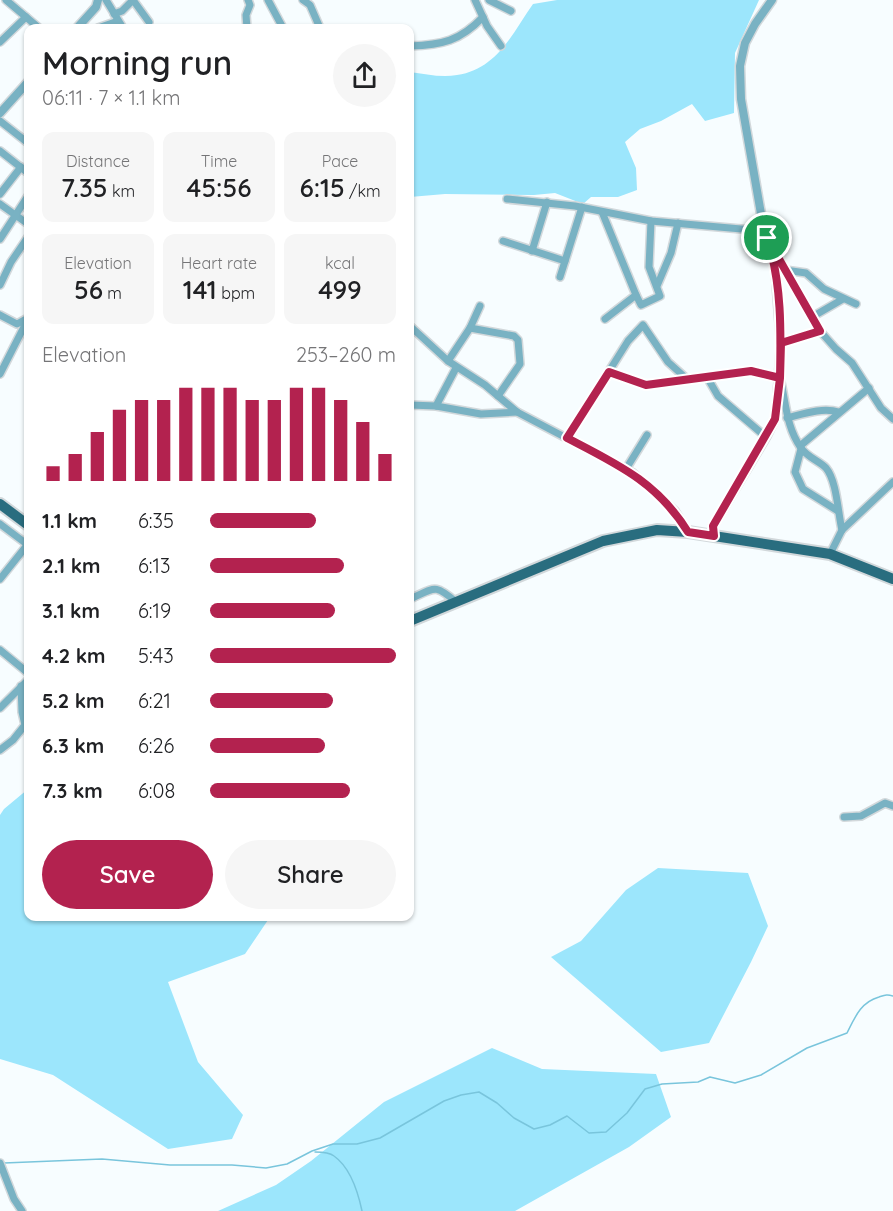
<!DOCTYPE html>
<html lang="en">
<head>
<meta charset="utf-8">
<style>
  :root { --surface:#fff; --page:#f6f6f6; --text:#202124; --muted:#757577; --accent:#b3224f }
  body { margin:0; font-family:Quicksand,sans-serif; background:var(--page); color:var(--text); height:100vh; display:flex; flex-direction:column; font-size:22px; white-space:nowrap }
  * { box-sizing:border-box; margin:0 }
  p { font-size:20px; color:var(--muted) }
  .icon { flex:none; width:33px; height:33px; fill:none; stroke:currentColor; stroke-width:2; stroke-linecap:round; stroke-linejoin:round }
  .map { position:relative; flex:1; overflow:hidden }
  .drawer { position:absolute; left:24px; top:24px; width:390px; height:897px; display:flex; flex-direction:column; background:var(--surface); border-radius:12px; box-shadow:0 2px 4px #0004 }
  .drawer>* { flex:none }
  .pin { position:absolute; display:grid; place-items:center; width:51px; height:51px; color:#fff; margin:-26px; border:3px solid #fff; border-radius:50%; box-shadow:0 2px 6px #0007 }
  .round { display:grid; place-items:center; flex:none; width:63px; height:63px; border-radius:32px; background:var(--page) }
  .headline { display:flex; align-items:center; justify-content:space-between; height:102px; padding:0 18px }
  h1 { font-size:33px; font-weight:600; line-height:45px }
  .figures { display:grid; grid-template-columns:repeat(3,1fr); gap:9px; height:102px; padding:6px 18px }
  .figures div { display:grid; align-content:center; border-radius:12px; background:var(--page); text-align:center }
  .figures b { font-size:26px; font-weight:600 }
  .figures small { font-size:16px; font-weight:400 }
  .figures p { font-size:16px }
  .chart { height:168px; padding:12px 18px }
  .chart p { display:flex; justify-content:space-between }
  .chart svg { width:100%; height:108px; margin-top:6px; stroke:var(--accent); stroke-width:6 }
  .button { display:flex; gap:12px; margin-top:auto; padding:12px 18px }
  .button a { flex:1; height:69px; border-radius:36px; background:var(--accent); color:#fff; font-size:24px; font-weight:600; line-height:69px; text-align:center }
  .button a+a { background:var(--page); color:var(--text) }
  ul { padding:0 18px; list-style:none; font-size:20px }
  li { display:grid; grid-template-columns:96px 72px 1fr; align-items:center; height:45px }
  li i { height:15px; border-radius:8px; background:var(--accent) }
  .map>svg:first-child { display:block }
</style>
</head>
<body>
<div class="map">
<svg width="893" height="1211" viewBox="0 0 893 1211">
  <rect width="100%" height="100%" fill="#f7fdff"/>
  <g fill="#9ce6fc">
    <path d="M557,0H759L735,53L734,113L705,121L692,104L661,121L640,129L625,142L636,168L637,190L618,197H591L583,204L555,193L534,195L445,194L410,197V72C425,74 442,78 457,75C497,69 512,34 533,4Z"/>
    <polygon points="28,789 28,916 270,917 245,954 168,982 198,1062 243,1115 232,1139 168,1149 53,1075 0,1059 0,815 4,809"/>
    <polygon points="658,868 748,873 768,926 751,962 709,1043 661,1052 551,957 581,941 626,890"/>
    <polygon points="492,1048 542,1069 656,1074 671,1117 629,1147 515,1211 218,1211 276,1185 311,1161 384,1102"/>
  </g>
  <g fill="none" stroke-linecap="round" stroke-linejoin="round">
    <g stroke="#79c5dc" stroke-width="1.5">
      <path d="M315,1152C321,1152 329,1152 334,1156C351,1168 358,1192 362,1211"/>
      <path d="M4,1163L102,1159L170,1165H232L266,1168L287,1164L312,1151L333,1144H357L380,1138L444,1101L461,1095L479,1092L497,1103L514,1118L534,1129L550,1125L567,1116L589,1133L606,1132L627,1113L645,1089L662,1084L698,1082L710,1077L735,1083L761,1075L807,1048L847,1033C855,1017 861,1002 879,997C885,995 887,994 893,996"/>
    </g>
    <g stroke="#d2d8db" stroke-width="10">
      <g id="minor">
        <polyline points="6,0 39,28"/>
        <polyline points="106,0 123,28"/>
        <polyline points="133,0 149,22"/>
        <polyline points="268,0 283,28"/>
        <polyline points="303,0 310,5 320,28"/>
        <polyline points="475,0 487,26 501,46"/>
        <polyline points="489,0 511,11"/>
        <polyline points="114,14 122,11 133,0"/>
        <polyline points="98,28 118,21"/>
        <polyline points="247,28 246,15 250,5 248,0"/>
        <polyline points="0,42 26,17"/>
        <path d="M410,46C442,45 460,41 483,17"/>
        <polyline points="0,121 28,143"/>
        <polyline points="0,151 28,173"/>
        <polyline points="0,194 21,167"/>
        <polyline points="507,199 575,206 651,221 764,231"/>
        <polyline points="0,204 28,224"/>
        <polyline points="602,212 636,295 605,319"/>
        <polyline points="0,239 28,196"/>
        <polyline points="503,241 565,261"/>
        <polyline points="773,249 820,331 836,349 852,363 881,408 893,419"/>
        <polyline points="532,251 547,202"/>
        <polyline points="785,270 806,273 824,289 856,304"/>
        <polyline points="560,277 582,207"/>
        <polyline points="0,285 11,262 28,237"/>
        <polyline points="657,286 671,253 678,223"/>
        <polyline points="636,295 641,305 660,296 649,267 651,221"/>
        <polyline points="0,315 17,324 28,318"/>
        <polyline points="812,317 843,299"/>
        <polyline points="410,326 448,361 485,385 517,412 633,473 675,511 688,532"/>
        <polyline points="470,328 514,336 518,340 520,364 498,396"/>
        <polyline points="781,343 820,331"/>
        <polyline points="448,361 470,328 480,306"/>
        <path d="M609,372L646,385L751,371L780,378C786,402 786,427 801,448C807,457 819,461 826,468C837,481 838,514 842,530"/>
        <polyline points="0,374 28,319"/>
        <polyline points="707,377 718,396 766,437"/>
        <polyline points="410,405 436,406 481,414 517,412"/>
        <polyline points="436,406 456,368"/>
        <path d="M787,418C803,414 822,407 839,412"/>
        <polyline points="567,438 628,341 643,325 668,362 688,380"/>
        <polyline points="800,446 869,388"/>
        <polyline points="801,449 795,472 803,489 838,511"/>
        <polyline points="626,469 647,435"/>
        <polyline points="0,524 28,545"/>
        <polyline points="830,554 842,530 893,482"/>
        <polyline points="0,579 28,544"/>
        <path d="M410,599C435,588 434,583 456,602"/>
        <polyline points="0,650 28,673"/>
        <polyline points="0,708 28,680"/>
        <polyline points="0,750 13,740 25,725 22,712 21,686"/>
        <polyline points="844,817 861,816 885,803 893,806"/>
        <polyline points="0,1163 14,1199 22,1211"/>
      </g>
    </g>
    <g stroke="#d2d8db" stroke-width="11">
      <g id="tertiary">
        <polyline points="77,28 96,7 98,0"/>
        <polyline points="0,113 28,82"/>
        <polyline points="714,536 713,526 766,437 775,419 777,406 781,343 775,263 764,231 741,99 740,66 745,43 755,24 772,0"/>
      </g>
    </g>
    <g stroke="#d2d8db" stroke-width="14">
      <g id="primary">
        <polyline points="0,504 28,525"/>
        <polyline points="410,621 603,541 657,530 688,532 830,554 893,579"/>
      </g>
    </g>
    <use href="#minor" stroke="#79b2c3" stroke-width="7"/>
    <use href="#tertiary" stroke="#79b2c3" stroke-width="8"/>
    <use href="#primary" stroke="#296d7f" stroke-width="10"/>
  </g>
  <g fill="none" stroke-linecap="round" stroke-linejoin="round">
    <g stroke="#fff" stroke-width="12">
      <path id="route" d="M767,238C782,283 781,332 780,378L751,371L646,385L609,372L567,438C617,464 657,482 688,532L714,536L713,526L775,419L780,378L781,343L820,331L767,238"/>
    </g>
    <use href="#route" stroke="#b3224f" stroke-width="8"/>
  </g>
</svg>
<div class="pin" style="left:767px;top:238px;background:#1e9e55"><svg class="icon" aria-label="arrive" viewBox="0 0 24 24"><path d="M6 21V4h12l-3 4 3 4H6"/></svg></div>
<section class="drawer">
<div class="headline"><div><h1>Morning run</h1><p>06:11 · 7 × 1.1 km</p></div><a class="round"><svg class="icon" aria-label="share" viewBox="0 0 24 24"><path d="M12 15V3M7 8l5-5 5 5M5 13v7h14v-7"/></svg></a></div>
<div class="figures">
<div><p>Distance</p><b>7.35<small> km</small></b></div>
<div><p>Time</p><b>45:56</b></div>
<div><p>Pace</p><b>6:15<small> /km</small></b></div>
</div>
<div class="figures">
<div><p>Elevation</p><b>56<small> m</small></b></div>
<div><p>Heart rate</p><b>141<small> bpm</small></b></div>
<div><p>kcal</p><b>499</b></div>
</div>
<div class="chart"><p><span>Elevation</span>253–260 m</p>
<svg viewBox="0 0 160 44" preserveAspectRatio="none"><path d="M5 44V38M15 44V33M25 44V24M35 44V15M45 44V11M55 44V11M65 44V6M75 44V6M85 44V6M95 44V11M105 44V11M115 44V6M125 44V6M135 44V11M145 44V20M155 44V33"/></svg>
</div>
<ul>
<li><b>1.1 km</b>6:35<i style="width:57%"></i></li>
<li><b>2.1 km</b>6:13<i style="width:72%"></i></li>
<li><b>3.1 km</b>6:19<i style="width:67%"></i></li>
<li><b>4.2 km</b>5:43<i style="width:100%"></i></li>
<li><b>5.2 km</b>6:21<i style="width:66%"></i></li>
<li><b>6.3 km</b>6:26<i style="width:62%"></i></li>
<li><b>7.3 km</b>6:08<i style="width:75%"></i></li>
</ul>
<div class="button"><a>Save</a><a>Share</a></div>
</section>
</div>
</body>
</html>
